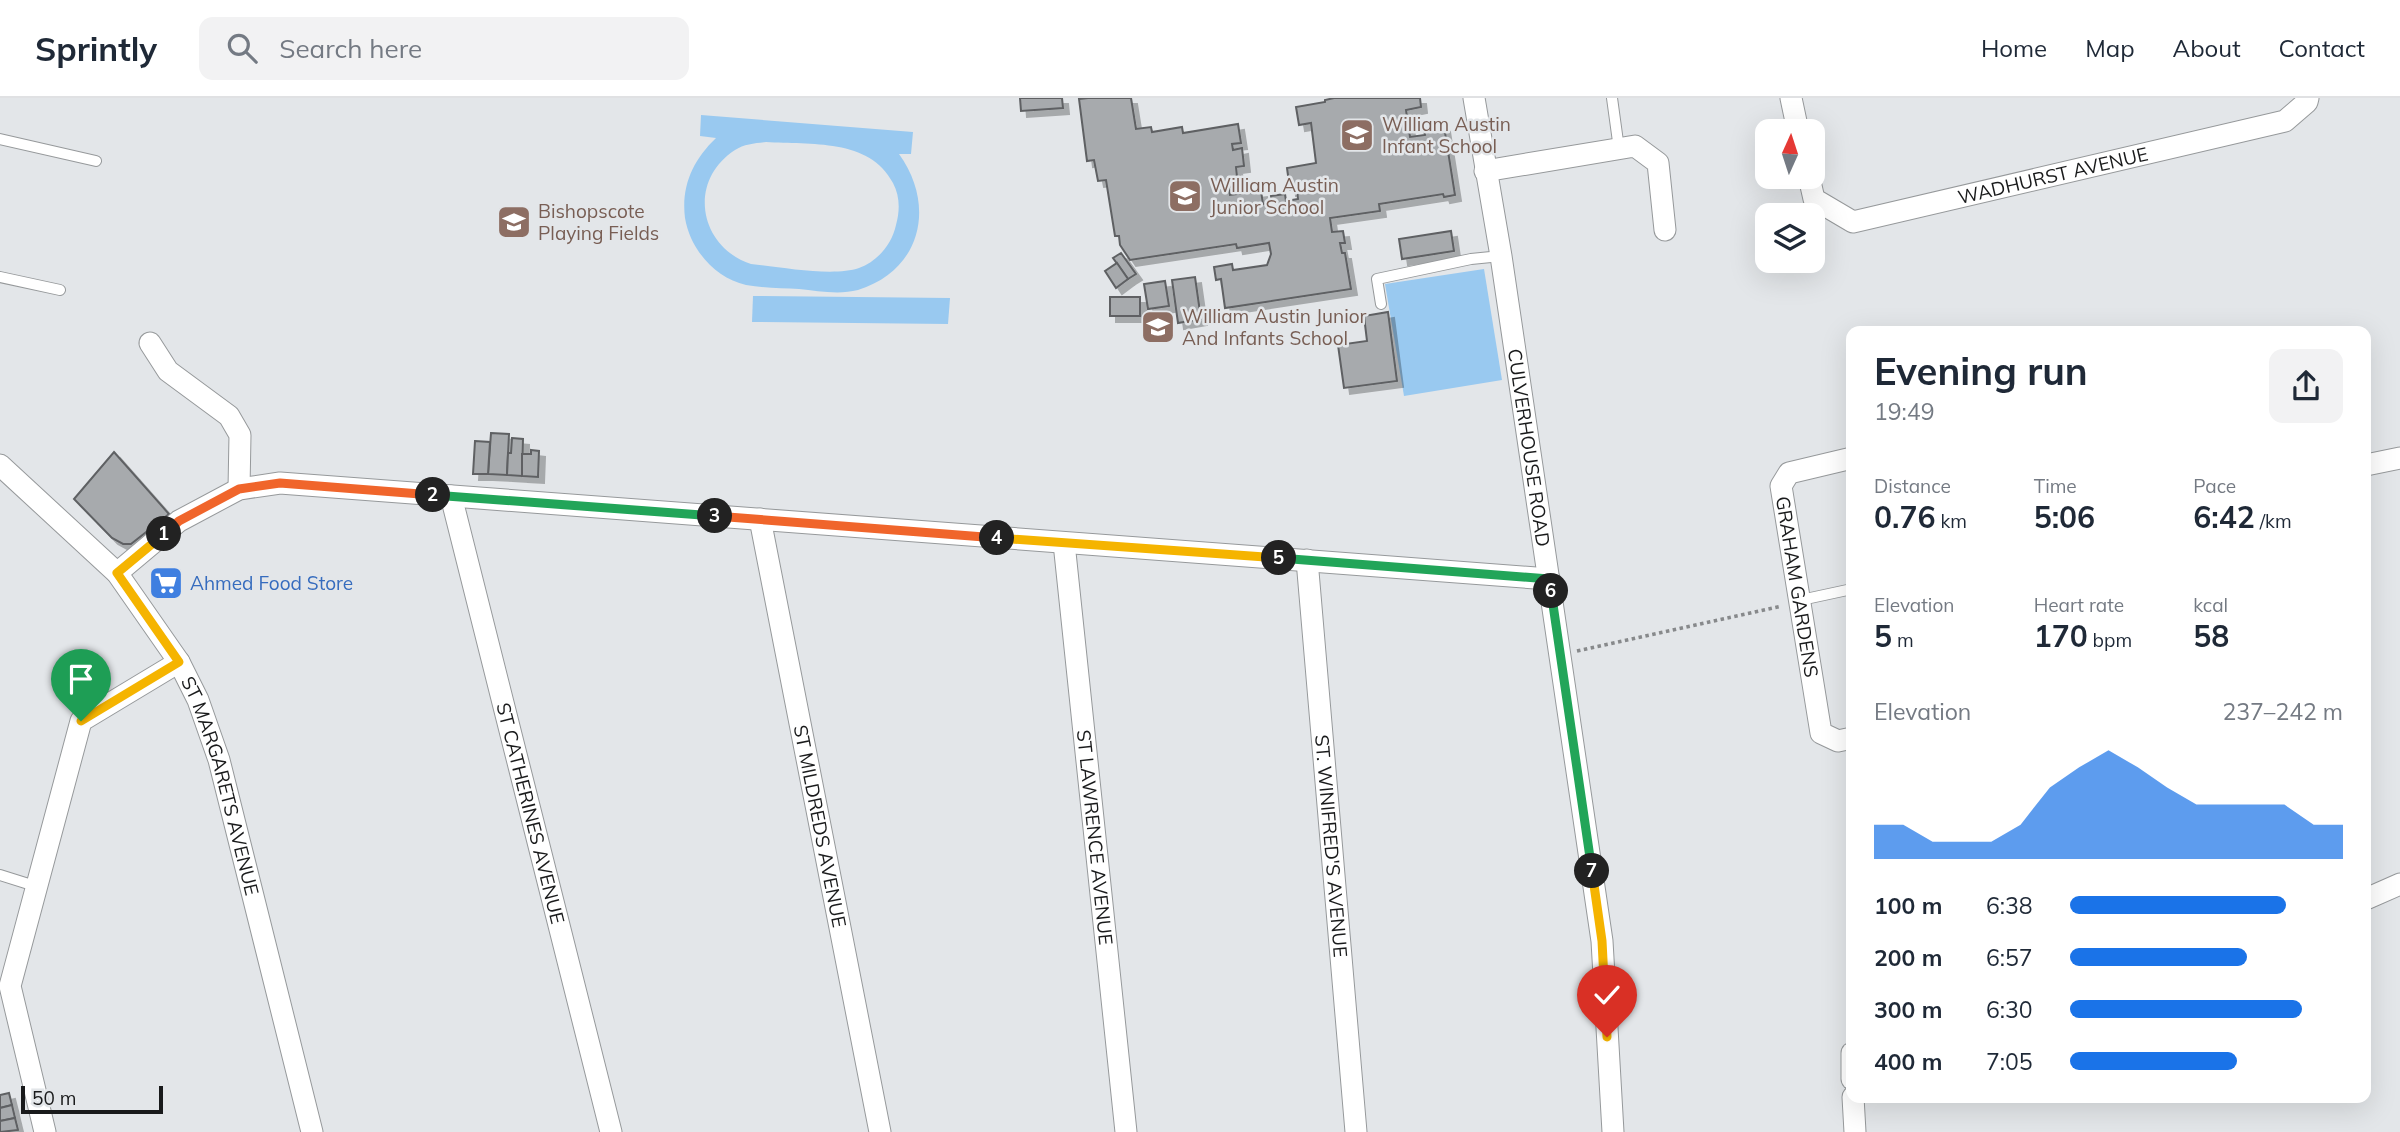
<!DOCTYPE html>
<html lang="en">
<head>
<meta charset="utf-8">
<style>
  :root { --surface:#fff; --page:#f2f2f3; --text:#1f2937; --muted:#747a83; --line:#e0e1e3; --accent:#1a73e8 }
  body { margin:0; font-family:Mulish,sans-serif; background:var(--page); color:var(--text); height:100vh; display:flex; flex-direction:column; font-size:26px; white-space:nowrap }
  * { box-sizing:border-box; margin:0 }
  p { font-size:23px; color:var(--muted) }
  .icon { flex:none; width:38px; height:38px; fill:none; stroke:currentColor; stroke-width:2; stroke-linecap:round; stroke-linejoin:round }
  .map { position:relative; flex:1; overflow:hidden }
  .sheet { position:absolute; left:1846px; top:228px; width:525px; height:777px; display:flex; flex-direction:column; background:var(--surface); border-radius:14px; box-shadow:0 7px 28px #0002 }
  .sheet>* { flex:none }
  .needle { width:46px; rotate:3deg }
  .buttons { position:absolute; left:1755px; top:21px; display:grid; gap:14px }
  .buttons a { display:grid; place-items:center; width:70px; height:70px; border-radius:14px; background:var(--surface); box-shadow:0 7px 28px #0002; font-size:35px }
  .scale { position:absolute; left:21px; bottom:18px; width:142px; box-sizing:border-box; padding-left:7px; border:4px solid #191a1b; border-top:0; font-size:19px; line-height:24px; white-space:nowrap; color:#191a1b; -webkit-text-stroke:5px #e3e6e9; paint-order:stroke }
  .pin { position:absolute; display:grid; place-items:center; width:60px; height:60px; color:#fff; margin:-72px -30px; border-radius:50% 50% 50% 0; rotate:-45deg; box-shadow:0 0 7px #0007 }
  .pin .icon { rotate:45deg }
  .km { position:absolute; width:35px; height:35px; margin:-18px; border-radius:50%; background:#222; color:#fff; font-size:19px; line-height:35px; text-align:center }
  .round { display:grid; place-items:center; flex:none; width:74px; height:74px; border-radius:14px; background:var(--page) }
  .head { display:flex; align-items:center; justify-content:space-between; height:119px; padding:0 28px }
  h1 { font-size:38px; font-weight:700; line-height:52px }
  .stats { display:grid; grid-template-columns:repeat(3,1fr); gap:10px; height:119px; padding:7px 28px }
  .stats div { display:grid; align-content:center }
  .stats b { font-size:30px; font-weight:700 }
  .stats small { font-size:19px; font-weight:400 }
  .stats p { font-size:19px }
  .chart { height:196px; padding:14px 28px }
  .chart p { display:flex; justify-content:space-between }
  .chart svg { width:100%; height:126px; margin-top:7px; fill:var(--accent); opacity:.7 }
  ul { padding:0 28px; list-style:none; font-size:23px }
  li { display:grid; grid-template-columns:112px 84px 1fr; align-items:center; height:52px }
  li i { height:18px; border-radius:9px; background:var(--accent) }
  header { display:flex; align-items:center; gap:42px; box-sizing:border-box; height:98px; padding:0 35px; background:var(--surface); border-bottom:2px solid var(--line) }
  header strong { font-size:33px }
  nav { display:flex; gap:38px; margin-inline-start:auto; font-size:24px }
  .search { width:490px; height:63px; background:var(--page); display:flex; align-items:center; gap:18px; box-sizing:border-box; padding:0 24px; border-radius:14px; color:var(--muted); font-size:26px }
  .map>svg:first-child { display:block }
</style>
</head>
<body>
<header>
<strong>Sprintly</strong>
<div class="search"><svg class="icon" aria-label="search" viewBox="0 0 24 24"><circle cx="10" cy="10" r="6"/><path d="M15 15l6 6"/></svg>Search here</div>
<nav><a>Home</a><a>Map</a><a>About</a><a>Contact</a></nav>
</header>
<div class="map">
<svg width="2400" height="1034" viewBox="0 0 2400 1034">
  <defs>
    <filter id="shadow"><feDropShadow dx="6" dy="6" stdDeviation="0" flood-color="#0004"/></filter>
  </defs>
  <rect width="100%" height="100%" fill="#e3e6e9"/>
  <g fill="#99c9f0" fill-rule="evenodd">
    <path d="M701,17L913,34L911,56H899C936,107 922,172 858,192C839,197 818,193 799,191C782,190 763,190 746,187C715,180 690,151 685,120C681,88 693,62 716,40L700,38ZM766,44C810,47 870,40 893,85C900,98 900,113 896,127C892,146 878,163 859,170C833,179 780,169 751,166C699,149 687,83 735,52C744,46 756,45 766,44Z"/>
    <polygon points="1484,171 1502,282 1404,298 1385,186"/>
    <polygon points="753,198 950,200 948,226 752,224"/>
  </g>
  <g fill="#a7aaad" stroke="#5e6163" stroke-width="2" fill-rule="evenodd" filter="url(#shadow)">
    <polygon points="1020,0 1062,0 1063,10 1021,13"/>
    <path d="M1088,0H1131L1136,31L1151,29L1152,34L1182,29L1183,35L1238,26L1241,45L1232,46L1233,52L1242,50L1244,68L1236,69L1238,88L1229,89L1230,97L1261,93L1263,106L1272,105L1271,98L1285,96L1286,103L1298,101L1297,92H1290L1287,70L1316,65L1311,25L1299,27L1296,9L1325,4V2L1334,0H1420L1421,9L1406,12L1410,39L1425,37L1424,31L1444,28L1455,97L1444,99L1443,96L1379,106L1380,113L1330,120L1332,134L1343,133L1345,145H1340L1342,155H1345L1351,191L1225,210L1221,181L1216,182L1214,169L1232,166L1233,172L1267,167L1271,156L1269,145L1237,150L1236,146L1130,162L1120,147L1119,138H1115L1106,82L1098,83L1094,62L1087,63L1079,1ZM1198,89L1200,102L1172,106L1170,93Z"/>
    <polygon points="1451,133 1454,153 1402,161 1399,141"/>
    <polygon points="1121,155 1136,176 1128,181 1113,160"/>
    <polygon points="1117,165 1128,181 1116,190 1105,173"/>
    <polygon points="1195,179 1201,221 1178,225 1172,182"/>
    <polygon points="1165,183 1169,208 1148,211 1144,186"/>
    <rect x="1110" y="199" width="30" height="19"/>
    <polygon points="1388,214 1397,283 1344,290 1338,247 1367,243 1364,218"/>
    <polygon points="491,335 509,336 507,377 488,376"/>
    <polygon points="512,340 523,341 522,378 507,377 508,355 511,355"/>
    <polygon points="475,343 490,344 488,376 473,376"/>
    <polygon points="531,352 539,353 538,379 522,378 522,356 531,356"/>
    <polygon points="114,354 169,416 131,446 123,446 112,440 74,401"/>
    <polygon points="9,995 12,1007 0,1010 0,997"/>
    <polygon points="12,1007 15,1020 0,1023 0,1010"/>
    <polygon points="15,1020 18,1032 0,1034 0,1023"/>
  </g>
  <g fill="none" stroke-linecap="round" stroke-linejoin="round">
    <g stroke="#96999b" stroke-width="12">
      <g id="lane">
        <polyline points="1612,0 1619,51"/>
        <polyline points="0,41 96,63"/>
        <polyline points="0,179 60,192"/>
        <polyline points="1381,206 1377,181 1471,161 1501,158"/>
        <polyline points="1801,502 1852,491"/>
        <polyline points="0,777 35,788"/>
      </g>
    </g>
    <g stroke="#96999b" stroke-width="23">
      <g id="street">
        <path id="s1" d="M1474,0L1501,158L1602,843L1613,1034"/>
        <polyline points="1791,0 1798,33"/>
        <polyline points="1485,73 1635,48 1658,65 1665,132"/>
        <path id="s2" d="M1809,79L1814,101L1853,124L2285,23L2307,4L2308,0"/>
        <polyline points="150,245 168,273 229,318 240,337 239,391"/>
        <path id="s3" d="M1852,360L1789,375L1781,388L1821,635L1838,643L1852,640"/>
        <path id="s4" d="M0,367L117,475L179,564L198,602L219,662L312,1034"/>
        <polyline points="2366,367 2400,360"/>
        <path id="s5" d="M451,398L611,1034"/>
        <path id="s6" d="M760,421L880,1034"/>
        <path id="s7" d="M1064,445L1126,1034"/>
        <path id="s8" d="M1307,462L1356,1034"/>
        <polyline points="117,475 179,423 239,391 280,385 1549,481"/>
        <polyline points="2366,801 2400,786"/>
        <polyline points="1852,955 1852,981"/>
        <polyline points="1853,999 1855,1034"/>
        <polyline points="45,1034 10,888 81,623 179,564"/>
      </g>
    </g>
    <polyline stroke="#87898b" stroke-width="3.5" stroke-dasharray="3.5 3.5" stroke-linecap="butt" points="1577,553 1782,508"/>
    <use href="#lane" stroke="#fff" stroke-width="10"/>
    <use href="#street" stroke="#fff" stroke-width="21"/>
  </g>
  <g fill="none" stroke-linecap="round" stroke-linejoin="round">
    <g stroke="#fff" stroke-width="14">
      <polyline id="split-1" points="81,623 179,564 117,475 164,436"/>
    </g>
    <g stroke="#fff" stroke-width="14">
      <polyline id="split-2" points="164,436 179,423 239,391 280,385 433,397"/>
    </g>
    <g stroke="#fff" stroke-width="14">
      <polyline id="split-3" points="433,397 715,418"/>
    </g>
    <g stroke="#fff" stroke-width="14">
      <polyline id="split-4" points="715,418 997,440"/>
    </g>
    <g stroke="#fff" stroke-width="14">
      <polyline id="split-5" points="997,440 1279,460"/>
    </g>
    <g stroke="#fff" stroke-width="14">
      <polyline id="split-6" points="1279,460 1549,481 1551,493"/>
    </g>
    <g stroke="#fff" stroke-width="14">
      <polyline id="split-7" points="1551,493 1592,773"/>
    </g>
    <g stroke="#fff" stroke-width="14">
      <polyline id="split-8" points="1592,773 1602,843 1607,939"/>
    </g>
    <use href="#split-1" stroke="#f5b400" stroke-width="9"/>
    <use href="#split-2" stroke="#f0652b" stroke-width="9"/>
    <use href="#split-3" stroke="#22a559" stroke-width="9"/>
    <use href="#split-4" stroke="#f0652b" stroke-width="9"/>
    <use href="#split-5" stroke="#f5b400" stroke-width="9"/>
    <use href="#split-6" stroke="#22a559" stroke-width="9"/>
    <use href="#split-7" stroke="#22a559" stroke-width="9"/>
    <use href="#split-8" stroke="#f5b400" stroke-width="9"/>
  </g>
  <defs>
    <g id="school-square" transform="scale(1.75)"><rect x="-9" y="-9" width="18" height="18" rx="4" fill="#8d6e63" stroke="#e3e6e9"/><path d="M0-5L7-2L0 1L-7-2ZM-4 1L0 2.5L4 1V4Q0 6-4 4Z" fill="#fff"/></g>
    <g id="supermarket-square" transform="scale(1.75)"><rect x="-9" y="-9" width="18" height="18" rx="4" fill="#3f7fe0" stroke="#e3e6e9"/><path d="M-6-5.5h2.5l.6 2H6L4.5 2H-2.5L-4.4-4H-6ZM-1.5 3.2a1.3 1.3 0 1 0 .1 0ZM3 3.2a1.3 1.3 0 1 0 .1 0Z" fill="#fff"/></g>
  </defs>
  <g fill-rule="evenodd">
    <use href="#school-square" x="1357" y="37"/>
    <use href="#school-square" x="1185" y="98"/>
    <use href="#school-square" x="514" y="124"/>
    <use href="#school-square" x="1158" y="229"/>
    <use href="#supermarket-square" x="166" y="485"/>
  </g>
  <g text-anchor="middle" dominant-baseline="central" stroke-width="5" stroke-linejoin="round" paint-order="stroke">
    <g font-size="19" fill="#785e54" stroke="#e3e6e9" text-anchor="start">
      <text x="1382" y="26">William Austin<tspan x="1382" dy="22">Infant School</tspan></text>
      <text x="1210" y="87">William Austin<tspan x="1210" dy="22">Junior School</tspan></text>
      <text x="538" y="113">Bishopscote<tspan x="538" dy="22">Playing Fields</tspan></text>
      <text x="1182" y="218">William Austin Junior<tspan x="1182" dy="22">And Infants School</tspan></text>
    </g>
    <g font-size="19" fill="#191a1b" stroke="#e3e6e9">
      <text stroke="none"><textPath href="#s2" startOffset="273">WADHURST AVENUE</textPath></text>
      <text stroke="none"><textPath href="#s1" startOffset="354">CULVERHOUSE ROAD</textPath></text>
      <text stroke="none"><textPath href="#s3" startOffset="182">GRAHAM GARDENS</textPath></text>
      <text stroke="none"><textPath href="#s4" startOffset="399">ST MARGARETS AVENUE</textPath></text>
      <text stroke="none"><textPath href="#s5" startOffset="327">ST CATHERINES AVENUE</textPath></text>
      <text stroke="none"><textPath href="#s6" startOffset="313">ST MILDREDS AVENUE</textPath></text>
      <text stroke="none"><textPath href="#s7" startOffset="296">ST LAWRENCE AVENUE</textPath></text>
      <text stroke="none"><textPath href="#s8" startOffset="287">ST. WINIFRED'S AVENUE</textPath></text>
    </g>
    <g font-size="19" fill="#366cbe" stroke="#e3e6e9" text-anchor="start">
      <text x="190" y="485">Ahmed Food Store</text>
    </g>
  </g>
</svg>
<div class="buttons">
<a><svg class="needle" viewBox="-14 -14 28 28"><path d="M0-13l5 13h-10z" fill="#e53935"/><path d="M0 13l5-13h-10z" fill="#747a83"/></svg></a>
<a><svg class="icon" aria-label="layers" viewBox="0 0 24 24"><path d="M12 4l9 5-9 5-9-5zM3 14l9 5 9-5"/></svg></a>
</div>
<div class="scale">50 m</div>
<div class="pin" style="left:81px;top:623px;background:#1e9e55"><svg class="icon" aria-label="arrive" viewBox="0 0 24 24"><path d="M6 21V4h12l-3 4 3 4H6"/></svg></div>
<div class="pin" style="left:1607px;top:939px;background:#d93025"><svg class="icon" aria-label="check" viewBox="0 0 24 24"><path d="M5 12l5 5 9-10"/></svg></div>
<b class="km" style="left:164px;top:436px">1</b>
<b class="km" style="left:433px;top:397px">2</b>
<b class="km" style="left:715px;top:418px">3</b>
<b class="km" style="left:997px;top:440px">4</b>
<b class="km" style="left:1279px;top:460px">5</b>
<b class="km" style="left:1551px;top:493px">6</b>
<b class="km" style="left:1592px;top:773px">7</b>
<section class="sheet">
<div class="head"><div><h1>Evening run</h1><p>19:49</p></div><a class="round"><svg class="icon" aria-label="share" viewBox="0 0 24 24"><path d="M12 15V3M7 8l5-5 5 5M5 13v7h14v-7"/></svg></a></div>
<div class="stats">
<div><p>Distance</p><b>0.76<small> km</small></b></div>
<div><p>Time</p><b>5:06</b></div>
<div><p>Pace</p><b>6:42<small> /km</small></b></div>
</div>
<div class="stats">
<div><p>Elevation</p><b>5<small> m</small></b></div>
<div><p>Heart rate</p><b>170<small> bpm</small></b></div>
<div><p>kcal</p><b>58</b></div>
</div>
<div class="chart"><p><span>Elevation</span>237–242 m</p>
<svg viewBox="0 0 160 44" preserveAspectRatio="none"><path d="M0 44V32L10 32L20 38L30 38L40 38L50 32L60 19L70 12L80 6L90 12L100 19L110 25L120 25L130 25L140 25L150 32L160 32V44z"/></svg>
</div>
<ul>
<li><b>100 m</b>6:38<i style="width:79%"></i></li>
<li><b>200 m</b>6:57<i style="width:65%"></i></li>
<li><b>300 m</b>6:30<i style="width:85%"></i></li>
<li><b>400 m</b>7:05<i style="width:61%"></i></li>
</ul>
</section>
</div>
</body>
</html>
